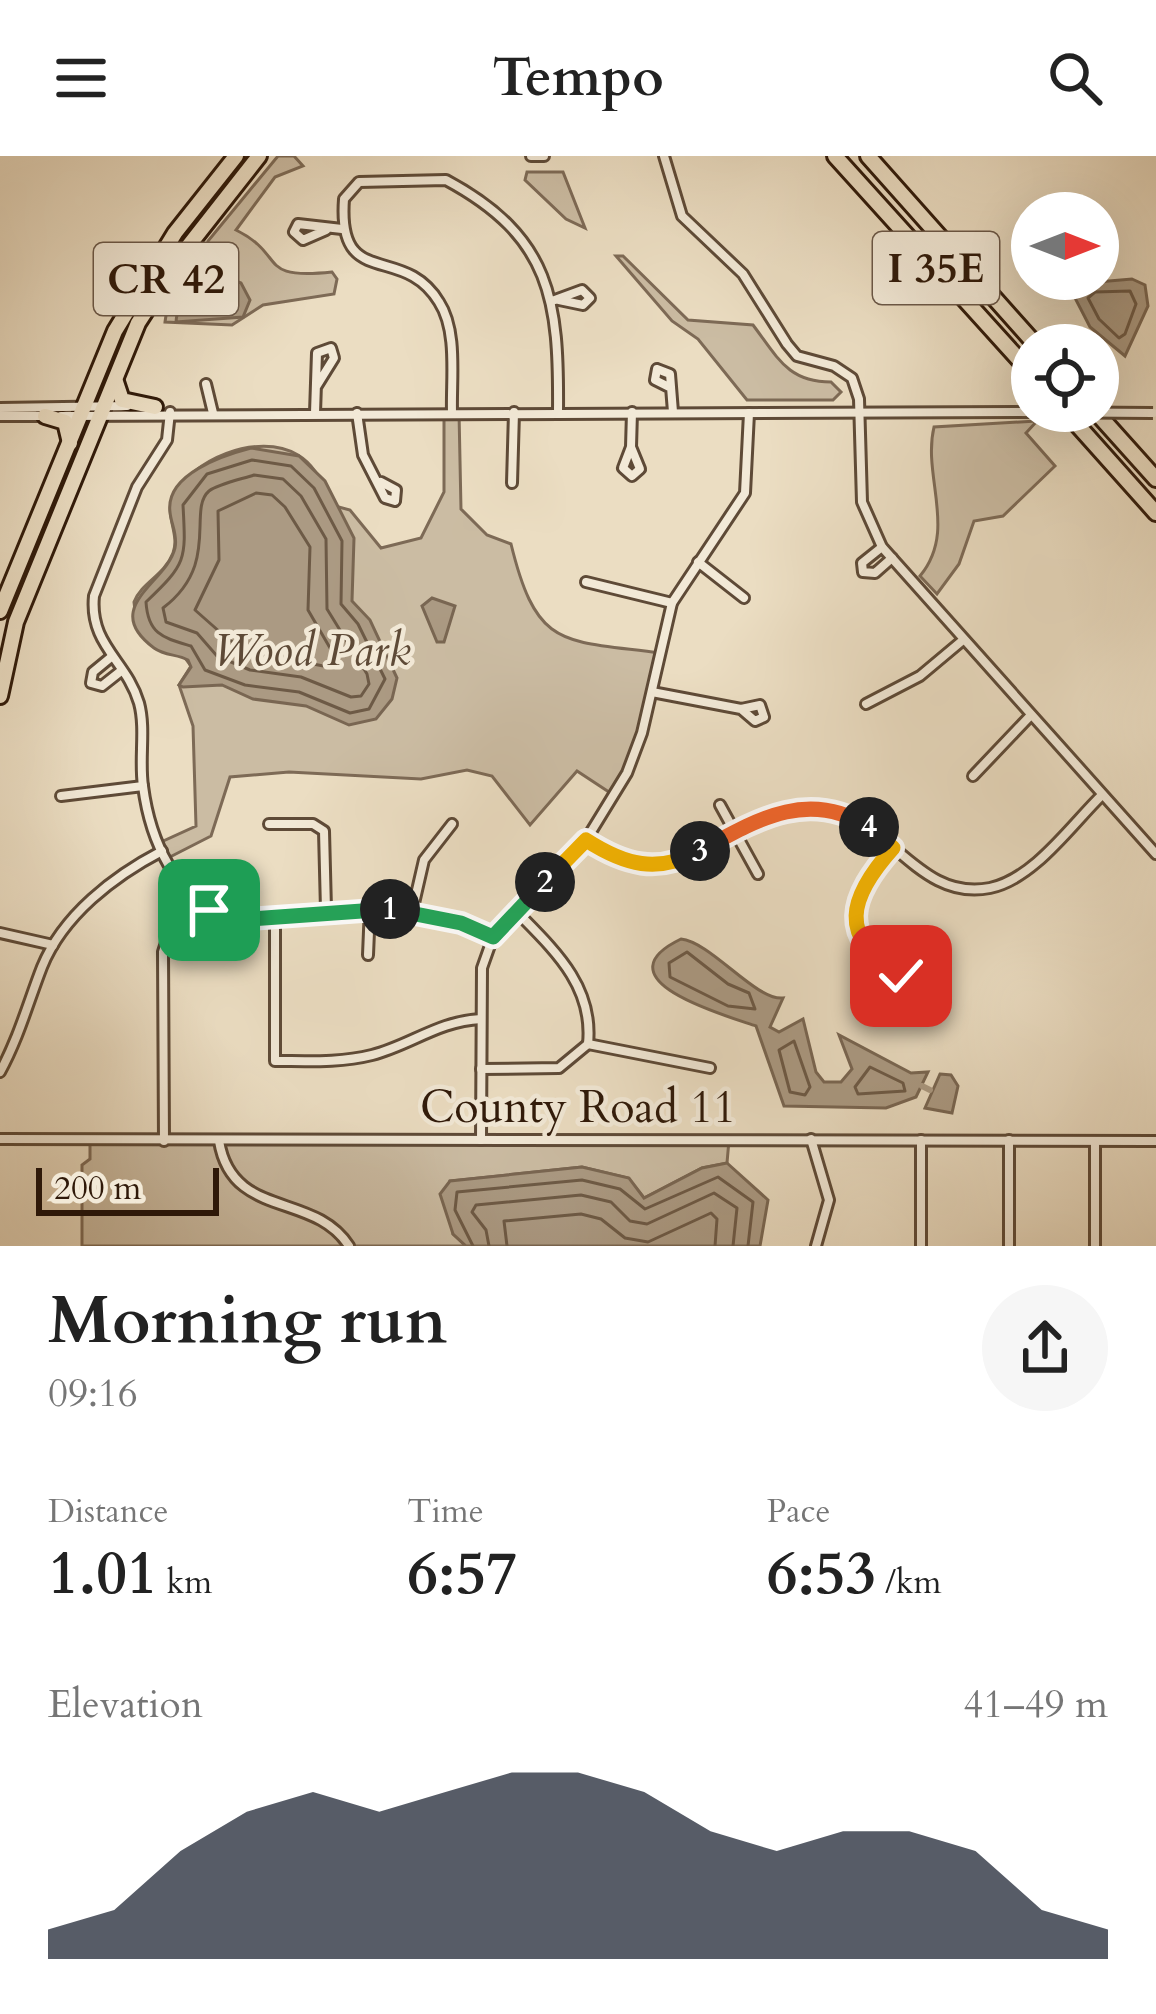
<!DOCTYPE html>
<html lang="en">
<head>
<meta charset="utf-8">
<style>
  :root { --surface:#fff; --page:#f6f6f6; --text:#222; --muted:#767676; --accent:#111827 }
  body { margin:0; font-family:Cardo,serif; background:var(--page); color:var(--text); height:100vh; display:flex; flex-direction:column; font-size:45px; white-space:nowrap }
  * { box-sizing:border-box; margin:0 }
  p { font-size:39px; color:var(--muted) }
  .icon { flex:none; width:66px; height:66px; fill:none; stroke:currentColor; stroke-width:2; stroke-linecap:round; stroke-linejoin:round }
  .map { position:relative; height:1090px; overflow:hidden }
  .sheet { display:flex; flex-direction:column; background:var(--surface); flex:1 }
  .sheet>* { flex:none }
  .needle { width:78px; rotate:90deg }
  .fabs { position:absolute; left:1011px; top:36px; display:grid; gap:24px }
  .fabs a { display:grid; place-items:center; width:108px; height:108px; border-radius:50%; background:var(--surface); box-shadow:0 12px 48px #0002; font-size:60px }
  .scale { position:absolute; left:36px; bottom:30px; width:183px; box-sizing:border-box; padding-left:12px; border:6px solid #2f1909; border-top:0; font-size:33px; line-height:42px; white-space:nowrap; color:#2f1909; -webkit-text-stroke:9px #f2e9d7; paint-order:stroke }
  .pin { position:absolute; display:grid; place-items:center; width:102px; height:102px; color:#fff; margin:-51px; border-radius:24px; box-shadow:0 6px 18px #0006 }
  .km { position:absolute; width:60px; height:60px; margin:-30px; border-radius:50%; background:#222; color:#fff; font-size:33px; line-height:60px; text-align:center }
  .round { display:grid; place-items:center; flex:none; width:126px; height:126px; border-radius:63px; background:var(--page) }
  .summary { display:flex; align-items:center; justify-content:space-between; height:204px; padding:0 48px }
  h1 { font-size:66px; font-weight:700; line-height:90px }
  .metrics { display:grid; grid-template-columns:repeat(3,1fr); gap:18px; height:204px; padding:12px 48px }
  .metrics div { display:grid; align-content:center }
  .metrics b { font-size:60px; font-weight:700 }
  .metrics small { font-size:33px; font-weight:400 }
  .metrics p { font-size:33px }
  .chart { height:336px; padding:24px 48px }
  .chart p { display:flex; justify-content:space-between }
  .chart svg { width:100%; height:216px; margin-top:12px; fill:var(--accent); opacity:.7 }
  header { display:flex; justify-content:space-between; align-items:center; height:156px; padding:0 48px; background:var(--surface); font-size:54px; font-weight:700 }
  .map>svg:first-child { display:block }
</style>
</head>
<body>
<header><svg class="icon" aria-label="menu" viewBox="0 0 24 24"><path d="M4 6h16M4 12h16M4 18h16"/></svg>Tempo<svg class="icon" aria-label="search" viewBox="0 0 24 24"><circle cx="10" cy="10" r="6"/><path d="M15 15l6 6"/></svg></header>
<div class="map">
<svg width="1156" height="1090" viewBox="0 0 1156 1090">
  <rect width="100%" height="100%" fill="#ebddc2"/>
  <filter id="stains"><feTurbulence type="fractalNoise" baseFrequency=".00167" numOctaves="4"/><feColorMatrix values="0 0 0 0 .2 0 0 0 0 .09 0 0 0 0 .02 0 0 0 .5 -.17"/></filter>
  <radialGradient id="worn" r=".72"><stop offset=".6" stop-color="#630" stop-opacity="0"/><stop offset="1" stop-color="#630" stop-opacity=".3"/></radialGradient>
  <g fill="#cbbca3" stroke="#7d6a56" stroke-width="3">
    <path d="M278,0H294L303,10L275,21L236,74C288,100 255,124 332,116L337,123L334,138L263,149L232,169L165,166C168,132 206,110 208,85Z"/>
    <polygon points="527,16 563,16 585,72 566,63 525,24"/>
    <path d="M616,100H623L688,164L753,169C778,202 788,226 831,226L841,236L833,244H747L698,183L672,165Z"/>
    <path d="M444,256H459L461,353L487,379L511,388C537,494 562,484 660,497L642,577L615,640L577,615L530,669L492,620L467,614L421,623L289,616L230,621L211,680L166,703L159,687L196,670L193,570L179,529L191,510L183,499C150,499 137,477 134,446C142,426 164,420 173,397C180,379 165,360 172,343C189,304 258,275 298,299C318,311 324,333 335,350L350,354L381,392L421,382L444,336Z"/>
    <path d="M1037,265L1026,277L1055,310L1003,360L974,365L959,408L937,438L920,420C958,374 922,321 934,271Z"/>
    <polygon points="729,984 727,1007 702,1012 644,1042 628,1022 582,1011 450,1025 453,1078 466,1090 82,1090 82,1009 90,1003 90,985"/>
  </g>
  <g fill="#ab9a83" stroke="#796652" stroke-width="3">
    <polygon points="1132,123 1145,129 1148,150 1125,200 1090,171 1075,142 1086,127"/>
    <path d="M233,124L241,127L250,144L243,161L176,166C177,140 208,127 233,124Z"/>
    <path d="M251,292L299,300L325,325L354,382L352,445L370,464L397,522L392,543L376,563L349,569L306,550L253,543L222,529L183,531L179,529L191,511L188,504C177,498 165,500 154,492C99,451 167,427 175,392C178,379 171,368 170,356C165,318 224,299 251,292Z"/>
    <polygon points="432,442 455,450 444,486 437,486 422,450"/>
    <path d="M681,783C711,786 756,845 783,842L770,871L779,876L803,863L816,916L824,926H841L852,913L839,879L911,917L928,916L916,941L886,952L784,950L756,870C727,860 596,824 681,783Z"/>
    <polygon points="940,918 951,919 958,930 952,957 925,952"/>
    <polygon points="727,1007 768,1044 760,1090 466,1090 453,1078 440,1038 450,1025 582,1011 629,1022 644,1042 702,1012"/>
  </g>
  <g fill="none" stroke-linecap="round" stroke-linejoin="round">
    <g stroke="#6d5a46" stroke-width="3">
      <polygon points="1130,135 1136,148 1125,178 1119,182 1099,163 1088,142 1095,136"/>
      <path d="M252,304L291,310L314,332L342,385L341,448L358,468L385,523L369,553L350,557L299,536L245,529L205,514L191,490C164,482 148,479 146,446C187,407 186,404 183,349L207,318Z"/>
      <path d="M254,319L283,323L301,340L326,383L327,453L367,518L369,528L361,540L351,541L301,521L250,514L217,500L197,477L166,466L163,452C221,408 187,354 209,335C218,328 242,323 254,319Z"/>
      <polygon points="256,337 272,339 285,351 310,391 308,454 337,504 334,512 255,497 229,484 195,454 219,404 218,355"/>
      <polygon points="687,796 728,828 749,837 755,853 728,850 670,821 669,807"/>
      <polygon points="794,885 810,931 805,939 790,936 779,894"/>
      <polygon points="870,911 903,927 905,935 858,938 855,931"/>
      <polyline points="473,1090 455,1054 457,1036 582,1024 620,1033 645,1053 718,1021 753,1046 748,1090"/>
      <polyline points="489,1090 486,1074 472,1056 476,1049 581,1039 611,1046 630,1065 647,1068 714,1037 737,1052 733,1090"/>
      <polyline points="507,1090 504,1065 581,1058 601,1063 625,1082 648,1086 711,1057 717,1063 715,1090"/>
    </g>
    <polyline stroke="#ab9a83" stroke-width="6" points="922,930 930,934"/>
    <g stroke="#5e4a37" stroke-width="14">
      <g id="minor">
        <polyline points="531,0 544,0"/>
        <polyline points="664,0 682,60 743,118 787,188 797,200 834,210 852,222 859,243 862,346 882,391 1156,698"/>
        <polyline points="326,74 303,84 294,76 298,68 342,73"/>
        <polyline points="552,145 582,134 590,142 583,149 559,144"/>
        <polyline points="206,228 213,257"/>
        <path d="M671,232L655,224L657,213L670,218C671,230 672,243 673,256"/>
        <polyline points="0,252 127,250"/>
        <path d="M170,256L167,284L137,331L94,440C89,489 127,505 139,547C146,573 139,603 143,630C150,684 175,742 229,761L370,751L461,767L493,781"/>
        <path d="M452,256C451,223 458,175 439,146C403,86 337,136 344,43L359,26L446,24C552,81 559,145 558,256"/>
        <polyline points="315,257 317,197 331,192 334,202 316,231"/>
        <polyline points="357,257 363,299 385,342 395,345 396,334 381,326"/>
        <polyline points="0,260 46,260"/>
        <polyline points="61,260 1018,256"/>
        <polyline points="631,291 640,313 632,320 623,312 631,291 632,256"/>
        <polyline points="512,327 514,256"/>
        <polyline points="882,391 862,407 863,416 875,417 892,402"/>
        <polyline points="698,406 744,442"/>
        <polyline points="586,426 672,447"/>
        <polyline points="110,502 93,516 91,527 102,530 121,515"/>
        <polyline points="652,536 741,553 755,565 764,561 760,549 741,553"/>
        <polyline points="866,548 920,520 963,484"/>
        <polyline points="973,620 1031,559"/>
        <polyline points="61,640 143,630"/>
        <polyline points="720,649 758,718"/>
        <polyline points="269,668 313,668 324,675 326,754"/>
        <path d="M586,684C696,754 716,649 814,651C886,653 915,747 990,732C1034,723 1072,668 1102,639"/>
        <path d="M893,692C838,754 843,805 930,827"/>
        <path d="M515,754C553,793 594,829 588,888"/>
        <polyline points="412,756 424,704 452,668"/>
        <path d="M275,760V905C307,905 340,907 372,899C411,889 438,865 481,863"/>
        <polyline points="0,777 53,789"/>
        <polyline points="368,799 370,751"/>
        <polyline points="588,888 710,912"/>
        <polyline points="481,913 559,912 588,888"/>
        <path d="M0,916C19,881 28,847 42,811C63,759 114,720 162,695"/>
        <polyline points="0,983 1156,985"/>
        <polyline points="811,983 829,1044 816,1090"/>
        <polyline points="481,984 482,812 493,781 586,684 627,617 642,577 672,447 745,337 749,257"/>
        <polyline points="921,984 921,1090"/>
        <polyline points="1009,984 1009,1090"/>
        <polyline points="164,985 163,796 172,768 193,742"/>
        <path d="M219,985C232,1064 314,1035 349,1090"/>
        <polyline points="1095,985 1095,1090"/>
      </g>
    </g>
    <g stroke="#2f1909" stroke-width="20">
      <g id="highway">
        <polyline points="835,0 1032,218"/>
        <polyline points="868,0 1036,189"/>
        <polyline points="116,226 122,244 155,251"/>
        <polyline points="1065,255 1156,357"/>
        <polyline points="1095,255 1156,323"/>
        <polyline points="45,260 65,266 70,287"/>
        <polyline points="0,455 115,175 175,77 236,0"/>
        <polyline points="0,540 16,466 138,167 186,93 259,0"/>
      </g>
    </g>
    <use href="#minor" stroke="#f2e9d7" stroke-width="8"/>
    <use href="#highway" stroke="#ebddc2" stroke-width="14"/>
    <g stroke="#5e4a37" stroke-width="14" stroke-linecap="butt">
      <polyline id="minor-bridge" points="1018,256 1153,257"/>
    </g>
    <use href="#minor-bridge" stroke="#f2e9d7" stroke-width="8"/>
  </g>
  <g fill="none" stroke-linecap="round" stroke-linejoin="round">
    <g stroke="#fff" stroke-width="24">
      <polyline id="split-1" points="209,754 249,763 390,753"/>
    </g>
    <g stroke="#fff" stroke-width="24">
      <polyline id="split-2" points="390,753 461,767 493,781 545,726"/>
    </g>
    <g stroke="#fff" stroke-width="24">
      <path id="split-3" d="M545,726L586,684C625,709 657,718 700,695"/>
    </g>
    <g stroke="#fff" stroke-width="24">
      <path id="split-4" d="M700,695C756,664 808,632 869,671"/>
    </g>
    <g stroke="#fff" stroke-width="24">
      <path id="split-5" d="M869,671L893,692C849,741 836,781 901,820"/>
    </g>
    <use href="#split-1" stroke="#22a559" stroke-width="15"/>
    <use href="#split-2" stroke="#22a559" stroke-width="15"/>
    <use href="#split-3" stroke="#f5b400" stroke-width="15"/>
    <use href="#split-4" stroke="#f0652b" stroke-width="15"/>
    <use href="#split-5" stroke="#f5b400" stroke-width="15"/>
  </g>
  <g text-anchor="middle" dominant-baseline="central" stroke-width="9" stroke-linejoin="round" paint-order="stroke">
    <g fill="#f2e9d7" stroke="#6a5747" stroke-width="3">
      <rect x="873" y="76" width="126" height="72" rx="9"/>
      <rect x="94" y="87" width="144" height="72" rx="9"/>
    </g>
    <g font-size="42" font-weight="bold" fill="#2f1909">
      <text x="936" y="112">I 35E</text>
      <text x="166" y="123">CR 42</text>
    </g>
    <g font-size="45" font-style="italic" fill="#5e4a37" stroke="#f2e9d7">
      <text x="312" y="494">Wood Park</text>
    </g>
    <g font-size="45" fill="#2f1909" stroke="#f2e9d7">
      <text x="578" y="951">County Road 11</text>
    </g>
  </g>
  <rect width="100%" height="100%" filter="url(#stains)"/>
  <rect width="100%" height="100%" fill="url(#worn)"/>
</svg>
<div class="fabs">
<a><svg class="needle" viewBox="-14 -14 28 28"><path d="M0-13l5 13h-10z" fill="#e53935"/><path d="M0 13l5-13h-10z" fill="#767676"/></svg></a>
<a><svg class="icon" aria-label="locate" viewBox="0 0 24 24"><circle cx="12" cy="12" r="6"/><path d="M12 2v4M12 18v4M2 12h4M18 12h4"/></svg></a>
</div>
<div class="scale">200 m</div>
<div class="pin" style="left:209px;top:754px;background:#1e9e55"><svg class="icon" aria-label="arrive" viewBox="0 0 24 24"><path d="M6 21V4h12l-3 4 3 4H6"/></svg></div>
<div class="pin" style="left:901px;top:820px;background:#d93025"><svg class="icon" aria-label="check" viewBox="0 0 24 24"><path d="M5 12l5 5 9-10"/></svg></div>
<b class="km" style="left:390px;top:753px">1</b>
<b class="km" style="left:545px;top:726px">2</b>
<b class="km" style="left:700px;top:695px">3</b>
<b class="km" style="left:869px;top:671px">4</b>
</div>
<section class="sheet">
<div class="summary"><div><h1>Morning run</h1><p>09:16</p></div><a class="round"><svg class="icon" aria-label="share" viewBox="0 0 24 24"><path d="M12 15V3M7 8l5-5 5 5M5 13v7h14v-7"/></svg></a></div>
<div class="metrics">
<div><p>Distance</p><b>1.01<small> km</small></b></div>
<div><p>Time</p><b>6:57</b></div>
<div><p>Pace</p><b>6:53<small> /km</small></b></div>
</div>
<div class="chart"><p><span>Elevation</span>41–49 m</p>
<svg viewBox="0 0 160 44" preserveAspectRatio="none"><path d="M0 44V38L10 34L20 22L30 14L40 10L50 14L60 10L70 6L80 6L90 10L100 18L110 22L120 18L130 18L140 22L150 34L160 38V44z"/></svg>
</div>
</section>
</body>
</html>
